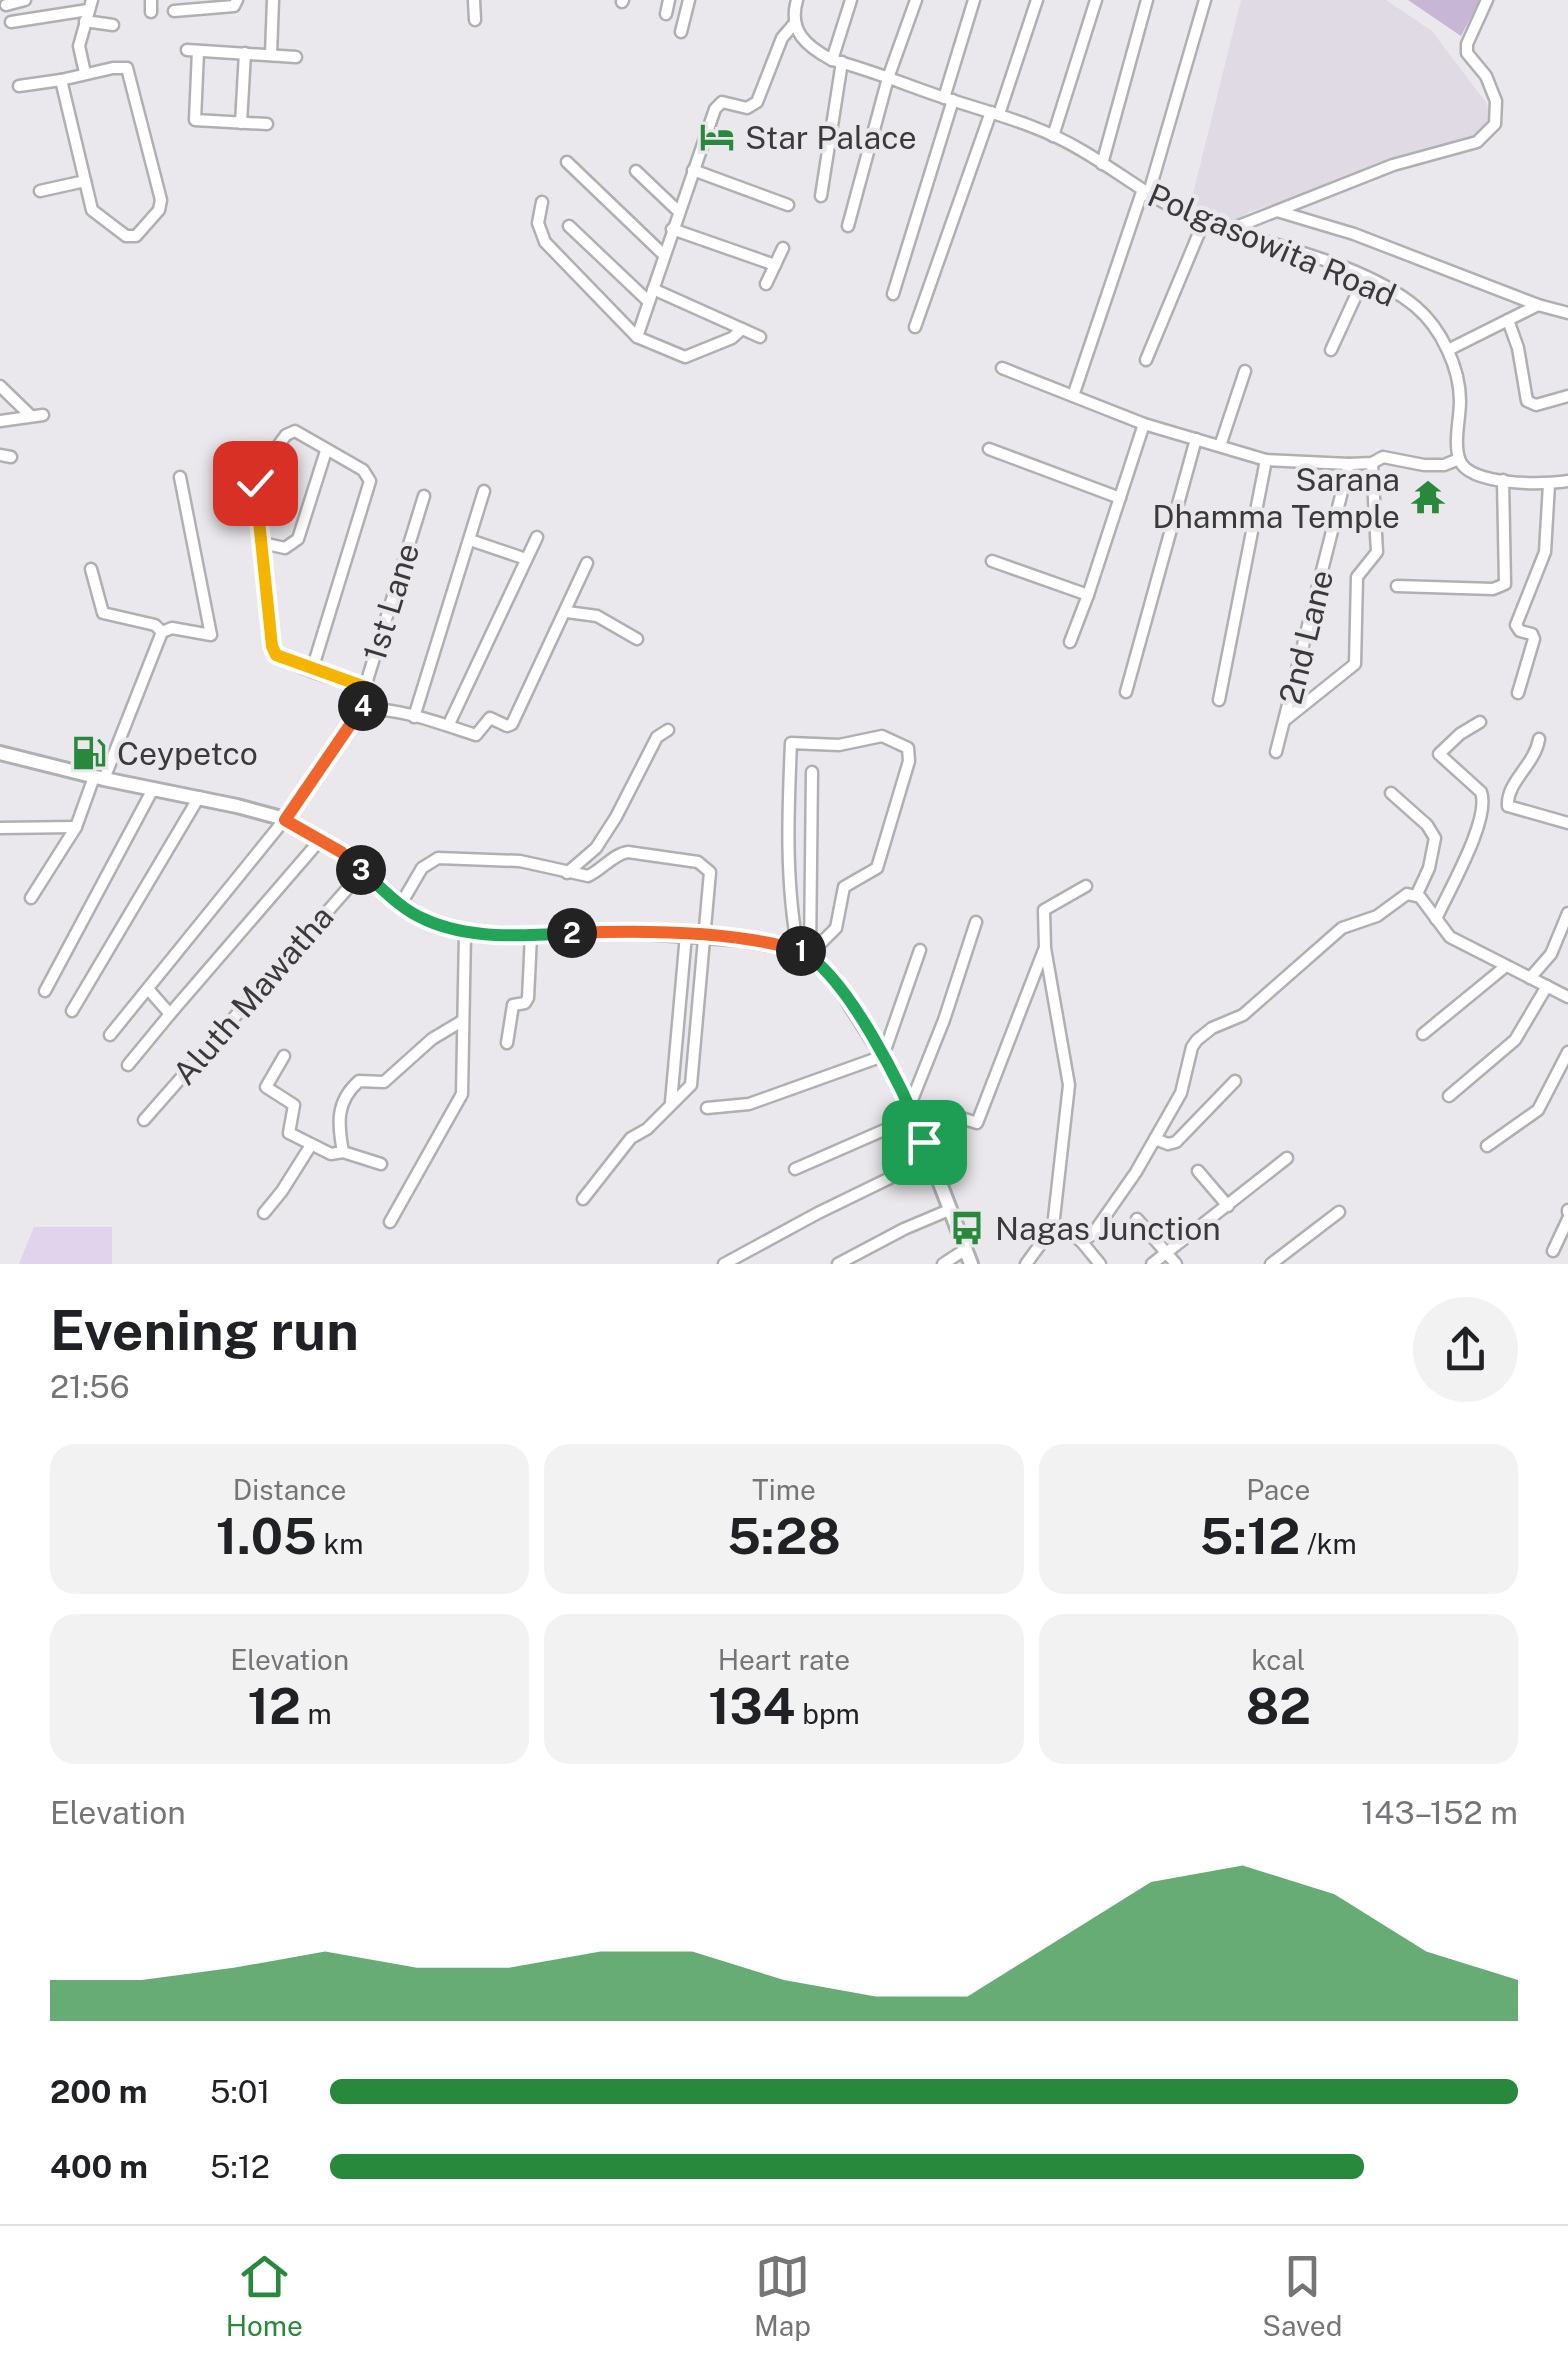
<!DOCTYPE html>
<html lang="en">
<head>
<meta charset="utf-8">
<style>
  :root { --surface:#fff; --page:#f2f2f2; --text:#202124; --muted:#757577; --line:#e0e0e0; --accent:#28893c }
  body { margin:0; font-family:"Public Sans",sans-serif; background:var(--page); color:var(--text); height:100vh; display:flex; flex-direction:column; font-size:38px; white-space:nowrap }
  * { box-sizing:border-box; margin:0 }
  p { font-size:32px; color:var(--muted) }
  .icon { flex:none; width:55px; height:55px; fill:none; stroke:currentColor; stroke-width:2; stroke-linecap:round; stroke-linejoin:round }
  .map { position:relative; height:1264px; overflow:hidden }
  .panel { display:flex; flex-direction:column; background:var(--surface); flex:1 }
  .panel>* { flex:none }
  .pin { position:absolute; display:grid; place-items:center; width:85px; height:85px; color:#fff; margin:-42px; border-radius:20px; box-shadow:0 5px 15px #0006 }
  .km { position:absolute; width:50px; height:50px; margin:-25px; border-radius:50%; background:#222; color:#fff; font-size:28px; line-height:50px; text-align:center }
  .round { display:grid; place-items:center; flex:none; width:105px; height:105px; border-radius:52px; background:var(--page) }
  .overview { display:flex; align-items:center; justify-content:space-between; height:170px; padding:0 50px }
  h1 { font-size:55px; font-weight:700; line-height:75px }
  .figures { display:grid; grid-template-columns:repeat(3,1fr); gap:15px; height:170px; padding:10px 50px }
  .figures div { display:grid; align-content:center; border-radius:25px; background:var(--page); text-align:center }
  .figures b { font-size:50px; font-weight:700 }
  .figures small { font-size:28px; font-weight:400 }
  .figures p { font-size:28px }
  .chart { height:280px; padding:20px 50px }
  .chart p { display:flex; justify-content:space-between }
  .chart svg { width:100%; height:180px; margin-top:10px; fill:var(--accent); opacity:.7 }
  ul { padding:0 50px; list-style:none; font-size:32px }
  li { display:grid; grid-template-columns:160px 120px 1fr; align-items:center; height:75px }
  li i { height:25px; border-radius:12px; background:var(--accent) }
  .dock { display:flex; justify-content:space-around; align-items:center; height:140px; border-top:2px solid var(--line); background:var(--surface); font-size:28px; color:var(--muted) }
  .dock a { display:grid; justify-items:center; gap:5px }
  .dock .current { color:var(--accent) }
  .map>svg:first-child { display:block }
</style>
</head>
<body>
<div class="map">
<svg width="1568" height="1264" viewBox="0 0 1568 1264">
  <rect width="100%" height="100%" fill="#eae8ec"/>
  <polygon fill="#e0dae5" points="1241,0 1386,0 1432,31 1487,104 1491,121 1487,135 1249,212 1232,224 1189,210"/>
  <polygon fill="#e0d3eb" points="34,1227 112,1227 112,1264 19,1264"/>
  <polygon fill="#c8b6d7" points="1408,0 1480,0 1461,36"/>
  <g fill="none" stroke-linecap="round" stroke-linejoin="round">
    <g stroke="#b0afb2" stroke-width="15">
      <g id="minor">
        <polyline points="474,0 475,20"/>
        <path d="M797,0C788,31 806,46 832,60C868,69 904,84 939,96C987,112 1038,124 1081,150C1126,176 1155,203 1206,222C1270,246 1362,262 1416,307C1441,328 1460,368 1460,401C1460,420 1453,443 1460,461C1471,486 1546,485 1568,481"/>
        <polyline points="622,2 623,0"/>
        <polyline points="6,5 25,0"/>
        <polyline points="174,11 234,6 237,0"/>
        <polyline points="151,12 151,0"/>
        <polyline points="666,14 669,0"/>
        <polyline points="85,21 113,25"/>
        <polyline points="11,22 88,10"/>
        <polyline points="681,32 689,0"/>
        <polyline points="187,50 296,57"/>
        <polyline points="198,51 195,120 267,124"/>
        <polyline points="271,55 273,0"/>
        <polyline points="832,60 851,0"/>
        <polygon points="113,68 127,68 161,200 159,210 136,236 126,236 92,210 61,80"/>
        <polyline points="85,73 79,46 92,0"/>
        <polyline points="19,86 61,80"/>
        <polyline points="944,98 974,0"/>
        <polyline points="999,114 1037,0"/>
        <polyline points="241,123 245,53"/>
        <polyline points="1053,136 1096,0"/>
        <polyline points="567,162 664,255"/>
        <polyline points="1102,164 1147,0"/>
        <polyline points="693,170 788,205"/>
        <polyline points="636,171 678,211"/>
        <polyline points="40,191 85,181"/>
        <polyline points="821,196 842,62"/>
        <polyline points="1148,196 1205,0"/>
        <polyline points="542,202 538,223 545,242 637,337 685,357 732,338 742,329"/>
        <polyline points="1277,211 1354,234 1538,305 1448,350"/>
        <polyline points="569,226 648,301"/>
        <polyline points="848,226 888,78 916,0"/>
        <polyline points="672,229 775,265"/>
        <polyline points="1231,229 1393,165 1477,142 1495,124 1496,101 1486,76 1467,53 1467,44 1487,0"/>
        <polyline points="766,284 783,248"/>
        <polyline points="653,289 760,337"/>
        <polyline points="893,294 953,100"/>
        <polyline points="1538,305 1568,313"/>
        <polyline points="1508,320 1518,348 1527,401 1536,405 1568,396"/>
        <polyline points="915,327 991,112"/>
        <polyline points="637,337 715,109 722,102 747,108 757,102 782,38 794,24"/>
        <polyline points="1331,350 1364,278"/>
        <polyline points="1146,360 1204,221"/>
        <polyline points="1002,368 1144,424 1266,460 1349,464 1372,463 1383,457 1424,465 1444,465 1459,459"/>
        <polyline points="0,386 31,416"/>
        <polyline points="1073,396 1142,192"/>
        <polyline points="0,421 43,415"/>
        <polyline points="1220,446 1245,371"/>
        <polyline points="989,449 1120,498"/>
        <polyline points="0,455 11,457"/>
        <polyline points="470,540 526,559"/>
        <polyline points="262,543 285,548 298,539 326,451"/>
        <polyline points="992,561 1088,595 1144,424"/>
        <polyline points="91,569 103,613 155,625 162,632"/>
        <polyline points="1397,586 1493,589 1505,584 1503,480"/>
        <polyline points="567,612 597,616 637,639"/>
        <polyline points="1070,642 1088,595"/>
        <path d="M312,670L370,481L363,470L295,431L286,435L256,476L272,646C283,668 342,680 365,687"/>
        <polyline points="1126,692 1196,439"/>
        <polyline points="1518,693 1534,639 1532,634 1520,631 1516,625 1545,552 1549,484"/>
        <polyline points="1219,700 1266,460"/>
        <polyline points="363,710 365,687 424,496"/>
        <polyline points="414,717 484,491"/>
        <polyline points="1285,720 1355,664 1357,577 1377,552 1372,463"/>
        <polyline points="449,724 537,537"/>
        <path d="M1539,739C1535,765 1506,782 1508,806L1568,823"/>
        <polyline points="1276,752 1349,464"/>
        <polyline points="104,779 162,632 172,628 211,635 180,477"/>
        <polyline points="1391,793 1427,825 1435,838 1429,868 1417,894"/>
        <polyline points="0,828 76,827"/>
        <polyline points="567,873 596,848 616,817 657,737 668,730"/>
        <polyline points="31,898 76,827 94,777"/>
        <path d="M401,904L422,868L438,858L520,861L588,876C602,870 613,854 628,852L698,862L710,872L691,1085L647,1129L631,1138L583,1199"/>
        <path d="M1436,919C1448,892 1491,819 1481,792L1439,754L1460,734L1480,722"/>
        <path d="M798,949C785,882 788,811 791,743L839,745L882,736L908,748L909,761L877,868L844,887L836,928L809,955"/>
        <polyline points="810,953 812,772"/>
        <polyline points="1530,978 1551,954 1568,913"/>
        <polyline points="148,989 170,1014 321,839"/>
        <polyline points="45,991 153,789"/>
        <polyline points="72,1011 199,797"/>
        <polyline points="1423,1034 1506,966"/>
        <path d="M110,1035L285,819L363,710C397,706 444,725 476,735L490,718L507,726L512,724L587,563"/>
        <polyline points="507,1043 513,1005 525,1003 528,998 531,936"/>
        <polyline points="284,1056 266,1087 294,1105 289,1133 331,1154 343,1152"/>
        <polyline points="128,1065 170,1014"/>
        <polyline points="1449,1096 1515,1040 1547,986"/>
        <polyline points="671,1102 686,935"/>
        <polyline points="910,1105 944,1020 976,922"/>
        <polyline points="707,1108 749,1104 883,1056 920,950"/>
        <polyline points="144,1120 363,871"/>
        <polyline points="1155,1139 1168,1144 1176,1142 1235,1081"/>
        <polyline points="924,1142 946,1113 977,1123 1044,950"/>
        <polyline points="1487,1146 1538,1110 1568,1052"/>
        <path d="M381,1164L343,1152C338,1125 335,1102 359,1081L384,1082L432,1039L462,1021"/>
        <polyline points="795,1169 914,1117"/>
        <polyline points="1198,1171 1228,1206"/>
        <polyline points="1568,1210 1568,1212"/>
        <polyline points="264,1213 282,1191 311,1145"/>
        <polyline points="1137,1219 1176,1264"/>
        <polyline points="390,1222 462,1094 465,933"/>
        <polyline points="1053,1227 1069,1085 1045,948 1044,910 1086,886"/>
        <polyline points="1081,1241 1100,1264"/>
        <polyline points="1553,1251 1568,1219"/>
        <polyline points="724,1264 818,1213 931,1158"/>
        <polyline points="838,1264 904,1229 949,1210"/>
        <polyline points="943,1264 966,1249"/>
        <polyline points="1026,1264 1053,1227 1061,1228 1081,1241 1092,1235 1136,1172 1181,1093 1192,1047 1197,1040 1212,1028 1243,1015 1342,928 1377,916 1407,894 1420,897 1450,937 1568,997"/>
        <polyline points="1152,1264 1287,1158"/>
        <polyline points="1271,1264 1339,1212"/>
      </g>
    </g>
    <g stroke="#b0afb2" stroke-width="18">
      <polyline id="major" points="0,753 104,779 237,806 285,819 341,852 401,904 423,919 465,933 531,936 622,931 740,939 798,949 833,977 883,1056 910,1105 971,1264"/>
    </g>
    <use href="#minor" stroke="#fff" stroke-width="10"/>
    <use href="#major" stroke="#fff" stroke-width="12"/>
  </g>
  <g fill="none" stroke-linecap="round" stroke-linejoin="round">
    <g stroke="#fff" stroke-width="20">
      <path id="split-1" d="M801,951C848,976 905,1092 924,1142"/>
    </g>
    <g stroke="#fff" stroke-width="20">
      <path id="split-2" d="M572,933C643,930 733,930 801,951"/>
    </g>
    <g stroke="#fff" stroke-width="20">
      <path id="split-3" d="M361,870C381,887 400,909 424,919C469,940 524,936 572,933"/>
    </g>
    <g stroke="#fff" stroke-width="20">
      <polyline id="split-4" points="361,870 341,852 285,820 363,706"/>
    </g>
    <g stroke="#fff" stroke-width="20">
      <polyline id="split-5" points="261,540 272,646 276,655 365,687 363,706"/>
    </g>
    <g stroke="#fff" stroke-width="20">
      <polyline id="split-6" points="255,483 261,540"/>
    </g>
    <use href="#split-1" stroke="#22a559" stroke-width="12"/>
    <use href="#split-2" stroke="#f0652b" stroke-width="12"/>
    <use href="#split-3" stroke="#22a559" stroke-width="12"/>
    <use href="#split-4" stroke="#f0652b" stroke-width="12"/>
    <use href="#split-5" stroke="#f5b400" stroke-width="12"/>
    <use href="#split-6" stroke="#f5b400" stroke-width="12"/>
  </g>
  <defs>
    <g id="hotel-bare" transform="scale(2.7)"><path d="M-6-4.5h1.5V1H6V5H4.5V3h-9V5H-6ZM-4 0a1.8 1.8 0 1 1 3.6 0ZM.5 0V-2.5h3Q6-2.5 6 0Z" fill="#28893c" stroke="#eae8ec" stroke-width="2.5" paint-order="stroke"/></g>
    <g id="temple-bare" transform="scale(2.7)"><path d="M0-6L5-2H3V0L6.5 2.5H4V6H1.5V3h-3V6H-4V2.5H-6.5L-3 0V-2H-5Z" fill="#28893c" stroke="#eae8ec" stroke-width="2.5" paint-order="stroke"/></g>
    <g id="fuel-bare" transform="scale(2.7)"><path d="M-5.5-6h7V0h2V4h1.3V-2.5L3-4.5l.8-.8L6-3V5H2.5V1h-1V6h-7ZM-4.2-4.7v3.2H.2V-4.7Z" fill="#28893c" stroke="#eae8ec" stroke-width="2.5" paint-order="stroke"/></g>
    <g id="bus-bare" transform="scale(2.7)"><path d="M-5-6H5V4H4V6H2V4H-2V6H-4V4H-5ZM-3.5-4V0h7V-4ZM-3.5 1.2v1.5H-2V1.2ZM2 1.2v1.5H3.5V1.2Z" fill="#28893c" stroke="#eae8ec" stroke-width="2.5" paint-order="stroke"/></g>
  </defs>
  <g fill-rule="evenodd">
    <use href="#hotel-bare" x="717" y="137"/>
    <use href="#temple-bare" x="1428" y="497"/>
    <use href="#fuel-bare" x="89" y="753"/>
    <use href="#bus-bare" x="967" y="1228"/>
  </g>
  <g text-anchor="middle" dominant-baseline="central" stroke-width="9" stroke-linejoin="round" paint-order="stroke">
    <g font-size="32" fill="#3a3a3b" stroke="#eae8ec" text-anchor="start">
      <text x="745" y="137">Star Palace</text>
      <text x="1400" y="479" text-anchor="end">Sarana<tspan x="1400" dy="37">Dhamma Temple</tspan></text>
      <text x="117" y="753">Ceypetco</text>
      <text x="995" y="1228">Nagas Junction</text>
    </g>
    <g font-size="32" fill="#3a3a3b" stroke="#eae8ec">
      <text transform="translate(1272 245) rotate(23)">Polgasowita Road</text>
      <text transform="translate(391 602) rotate(-73)">1st Lane</text>
      <text transform="translate(1306 637) rotate(-76)">2nd Lane</text>
      <text transform="translate(253 995) rotate(-49)">Aluth Mawatha</text>
    </g>
  </g>
</svg>
<div class="pin" style="left:924px;top:1142px;background:#1e9e55"><svg class="icon" aria-label="arrive" viewBox="0 0 24 24"><path d="M6 21V4h12l-3 4 3 4H6"/></svg></div>
<div class="pin" style="left:255px;top:483px;background:#d93025"><svg class="icon" aria-label="check" viewBox="0 0 24 24"><path d="M5 12l5 5 9-10"/></svg></div>
<b class="km" style="left:801px;top:951px">1</b>
<b class="km" style="left:572px;top:933px">2</b>
<b class="km" style="left:361px;top:870px">3</b>
<b class="km" style="left:363px;top:706px">4</b>
</div>
<section class="panel">
<div class="overview"><div><h1>Evening run</h1><p>21:56</p></div><a class="round"><svg class="icon" aria-label="share" viewBox="0 0 24 24"><path d="M12 15V3M7 8l5-5 5 5M5 13v7h14v-7"/></svg></a></div>
<div class="figures">
<div><p>Distance</p><b>1.05<small> km</small></b></div>
<div><p>Time</p><b>5:28</b></div>
<div><p>Pace</p><b>5:12<small> /km</small></b></div>
</div>
<div class="figures">
<div><p>Elevation</p><b>12<small> m</small></b></div>
<div><p>Heart rate</p><b>134<small> bpm</small></b></div>
<div><p>kcal</p><b>82</b></div>
</div>
<div class="chart"><p><span>Elevation</span>143–152 m</p>
<svg viewBox="0 0 160 44" preserveAspectRatio="none"><path d="M0 44V34L10 34L20 31L30 27L40 31L50 31L60 27L70 27L80 34L90 38L100 38L110 24L120 10L130 6L140 13L150 27L160 34V44z"/></svg>
</div>
<ul>
<li><b>200 m</b>5:01<i style="width:100%"></i></li>
<li><b>400 m</b>5:12<i style="width:87%"></i></li>
</ul>
</section>
<nav class="dock">
<a class="current"><svg class="icon" aria-label="home" viewBox="0 0 24 24"><path d="M3 11l9-7 9 7M6 9v11h12V9"/></svg>Home</a>
<a><svg class="icon" aria-label="map" viewBox="0 0 24 24"><path d="M3 6l6-2 6 2 6-2v14l-6 2-6-2-6 2zM9 4v14M15 6v14"/></svg>Map</a>
<a><svg class="icon" aria-label="saved" viewBox="0 0 24 24"><path d="M7 4h10v16l-5-4-5 4z"/></svg>Saved</a>
</nav>
</body>
</html>
